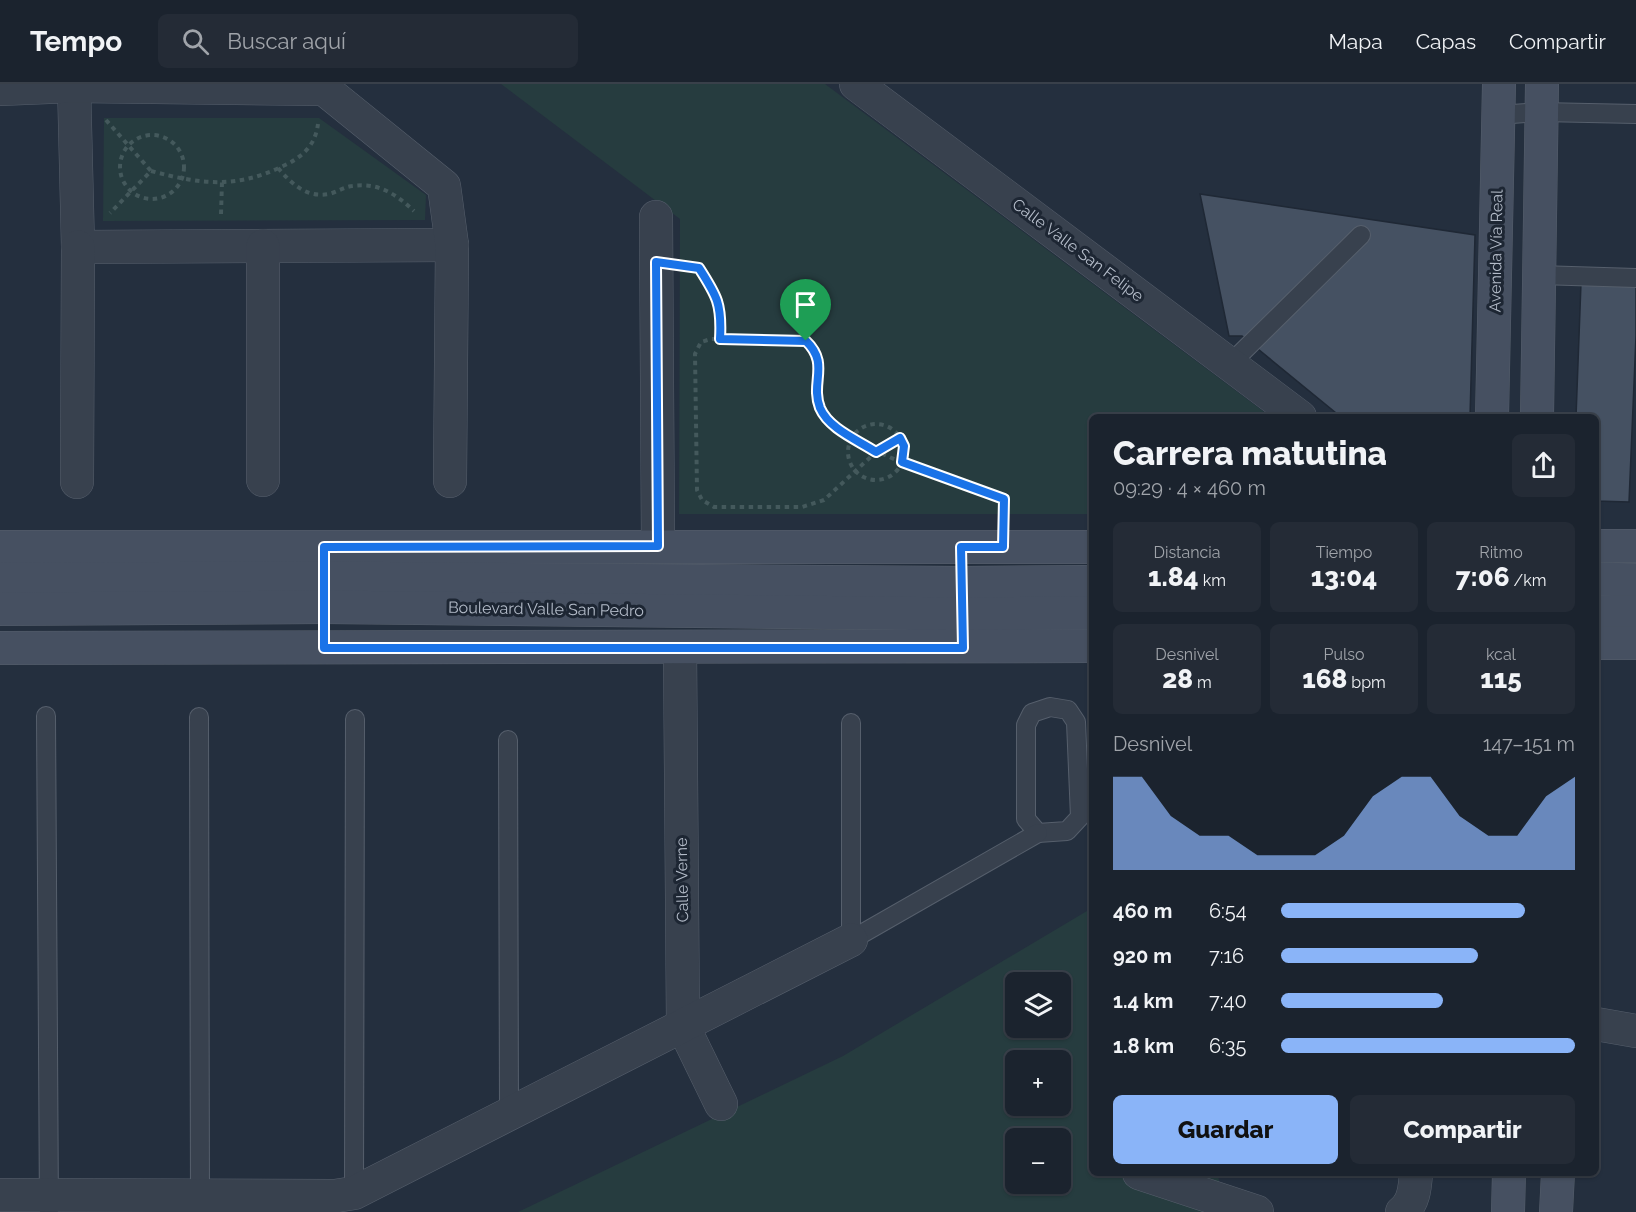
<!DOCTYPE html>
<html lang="es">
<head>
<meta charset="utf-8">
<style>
  :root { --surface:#1b232e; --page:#242b36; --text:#f1f3f6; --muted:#a0a4aa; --line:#39404a; --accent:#8ab4f8 }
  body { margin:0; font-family:Raleway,sans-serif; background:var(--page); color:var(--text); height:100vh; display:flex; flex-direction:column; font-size:22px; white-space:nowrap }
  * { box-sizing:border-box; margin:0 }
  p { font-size:20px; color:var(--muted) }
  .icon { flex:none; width:33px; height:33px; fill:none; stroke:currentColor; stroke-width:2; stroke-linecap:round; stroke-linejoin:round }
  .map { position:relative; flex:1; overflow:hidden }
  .panel { position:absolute; left:1089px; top:330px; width:510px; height:762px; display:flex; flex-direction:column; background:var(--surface); border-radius:9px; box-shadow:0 2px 4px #0004,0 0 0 2px var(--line) }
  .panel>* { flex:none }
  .buttons { position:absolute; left:1005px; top:888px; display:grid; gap:12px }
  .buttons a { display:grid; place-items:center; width:66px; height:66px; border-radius:9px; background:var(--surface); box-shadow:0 2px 4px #0004,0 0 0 2px var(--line); font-size:30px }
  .pin { position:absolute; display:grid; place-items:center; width:51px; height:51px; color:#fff; margin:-62px -26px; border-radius:50% 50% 50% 0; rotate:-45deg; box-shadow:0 0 6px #0007 }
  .pin .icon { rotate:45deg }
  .round { display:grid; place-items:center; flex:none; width:63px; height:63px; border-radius:9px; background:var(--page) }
  .headline { display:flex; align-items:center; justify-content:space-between; height:102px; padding:0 24px }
  h1 { font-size:33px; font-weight:800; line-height:45px }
  .stats { display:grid; grid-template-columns:repeat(3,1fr); gap:9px; height:102px; padding:6px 24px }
  .stats div { display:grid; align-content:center; border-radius:9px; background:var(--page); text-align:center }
  .stats b { font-size:26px; font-weight:800 }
  .stats small { font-size:16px; font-weight:400 }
  .stats p { font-size:16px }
  .chart { height:168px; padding:12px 24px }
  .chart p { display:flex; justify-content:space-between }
  .chart svg { width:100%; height:108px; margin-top:6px; fill:var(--accent); opacity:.7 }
  .action { display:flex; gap:12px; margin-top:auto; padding:12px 24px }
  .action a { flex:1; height:69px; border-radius:9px; background:var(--accent); color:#111; font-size:24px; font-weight:800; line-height:69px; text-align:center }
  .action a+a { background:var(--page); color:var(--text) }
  ul { padding:0 24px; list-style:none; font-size:20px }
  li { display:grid; grid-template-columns:96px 72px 1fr; align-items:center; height:45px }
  li i { height:15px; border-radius:8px; background:var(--accent) }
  header { display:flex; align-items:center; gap:36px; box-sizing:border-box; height:84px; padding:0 30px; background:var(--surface); border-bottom:2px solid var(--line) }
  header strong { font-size:28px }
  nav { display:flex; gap:33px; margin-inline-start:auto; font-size:21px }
  .search { width:420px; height:54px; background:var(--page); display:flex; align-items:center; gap:15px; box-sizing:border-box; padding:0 21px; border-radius:9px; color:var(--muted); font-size:22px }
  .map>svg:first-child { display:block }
</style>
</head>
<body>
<header>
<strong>Tempo</strong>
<div class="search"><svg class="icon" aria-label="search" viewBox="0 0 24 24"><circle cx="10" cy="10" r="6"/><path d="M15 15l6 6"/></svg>Buscar aquí</div>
<nav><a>Mapa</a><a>Capas</a><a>Compartir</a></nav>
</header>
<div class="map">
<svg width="1636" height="1128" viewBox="0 0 1636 1128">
  <rect width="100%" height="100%" fill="#242f3e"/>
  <g fill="#263c3f" fill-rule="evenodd">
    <polygon points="501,0 825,0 1271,333 1092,333 1092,430 679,430 680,135"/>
    <polygon points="104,34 319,34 426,111 425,136 103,137"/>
    <path d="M1092,824V1089H1218L1223,1128H518L843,972ZM1016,898H1060V944H1016ZM1016,976H1060V1022H1016ZM1016,1054H1060V1100H1016Z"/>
  </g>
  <g fill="#455162" stroke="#1f2835" stroke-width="1.5">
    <polygon points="1200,110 1475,151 1470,333 1341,333 1242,252 1229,252"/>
    <polygon points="1581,199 1636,201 1636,252 1629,418 1596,417 1596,333 1576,333"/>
  </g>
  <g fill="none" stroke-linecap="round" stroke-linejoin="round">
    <g stroke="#565f6c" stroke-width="20">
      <g id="lane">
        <polyline points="1498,31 1541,28 1636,30"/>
        <polyline points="1539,191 1636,194"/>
        <polyline points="1231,279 1361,151"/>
        <polygon points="1050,623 1068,626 1076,638 1080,733 1067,747 1038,749 1026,735 1026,641 1032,629"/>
        <polyline points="46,632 49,1128"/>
        <polyline points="199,633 200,1120"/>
        <polyline points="851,639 851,856 1038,749"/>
        <polyline points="508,656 509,1031"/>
        <polyline points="354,1109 355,635"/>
      </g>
    </g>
    <g stroke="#565f6c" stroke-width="34">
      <g id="street">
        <polyline points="74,0 78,163 452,161"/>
        <polyline points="856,0 1300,333"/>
        <polyline points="0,5 73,2 324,5 444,102 452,161 450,397"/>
        <polyline points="656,133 658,462"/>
        <polyline points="263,162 263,396"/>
        <polyline points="77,398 78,163"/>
        <polyline points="680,564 683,942 721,1020"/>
        <polyline points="1596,940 1636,947"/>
        <polyline points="1139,1089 1257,1128"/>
        <polyline points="0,1111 335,1112 354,1109 851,856"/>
        <path d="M1402,1128C1414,1119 1415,1103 1416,1089"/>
      </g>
    </g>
    <g stroke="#565f6c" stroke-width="34">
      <g id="secondary">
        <polyline points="1492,333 1499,0"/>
        <polyline points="1537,333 1542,0"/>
        <polyline points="1596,462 1636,462"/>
        <polyline points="0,463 1092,463"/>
        <polyline points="0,495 324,494 962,499 1092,498"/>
        <polyline points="1596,495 1636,496"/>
        <polyline points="0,525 324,523 963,530 1092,529"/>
        <polyline points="1596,528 1636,528"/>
        <polyline points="1596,559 1636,559"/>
        <polyline points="0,564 1092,562"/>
        <polyline points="1508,1128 1509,1089"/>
        <polyline points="1556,1128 1558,1089"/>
      </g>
    </g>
    <g stroke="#44595c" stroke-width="4" stroke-dasharray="4.5 4.5" stroke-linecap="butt">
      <polyline points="106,36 151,87 110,129"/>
      <circle cx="152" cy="83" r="32"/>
      <path d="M278,84C292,100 306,114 329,110C337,108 344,103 352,102C378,98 396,110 414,127"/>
      <path d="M151,87C200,100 234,105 281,83C301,74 315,63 318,40"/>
      <polyline points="221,130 222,98"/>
      <path d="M687,182L699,184C717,212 722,220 720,255"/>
      <circle cx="876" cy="368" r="28"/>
      <path d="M900,353L876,368L824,416L802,423H714L702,416L697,406L695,270L701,258L711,255L806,257C831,280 808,301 821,325C844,366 959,399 1004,415L1003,433"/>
    </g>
    <use href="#lane" stroke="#38414e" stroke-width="18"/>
    <use href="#street" stroke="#38414e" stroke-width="33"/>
    <use href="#secondary" stroke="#465061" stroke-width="33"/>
  </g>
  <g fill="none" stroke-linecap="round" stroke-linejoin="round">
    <g stroke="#fff" stroke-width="12">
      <path id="route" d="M656,178L699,184C717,212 722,220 720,255L806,257C830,280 810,298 820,324C829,345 858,356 876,368L900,354L904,362L902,378L1004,415L1003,463H961L963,564H324V463L658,462Z"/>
    </g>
    <use href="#route" stroke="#1a73e8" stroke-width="8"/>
  </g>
  <g text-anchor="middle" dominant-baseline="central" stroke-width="6" stroke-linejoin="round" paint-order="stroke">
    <g font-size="16" fill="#b4bcc9" stroke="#1d2633">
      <text transform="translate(1078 166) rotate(37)">Calle Valle San Felipe</text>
      <text transform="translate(1496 167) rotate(-89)">Avenida Vía Real</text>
      <text transform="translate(546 525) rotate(1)">Boulevard Valle San Pedro</text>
      <text transform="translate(682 796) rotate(-91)">Calle Verne</text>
    </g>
  </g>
</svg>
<div class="buttons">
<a><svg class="icon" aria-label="layers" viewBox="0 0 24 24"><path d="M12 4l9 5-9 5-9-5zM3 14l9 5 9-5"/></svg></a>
<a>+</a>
<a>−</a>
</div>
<div class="pin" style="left:806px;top:257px;background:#1e9e55"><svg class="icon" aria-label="arrive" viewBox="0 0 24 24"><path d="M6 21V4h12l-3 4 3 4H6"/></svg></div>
<section class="panel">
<div class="headline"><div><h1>Carrera matutina</h1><p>09:29 · 4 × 460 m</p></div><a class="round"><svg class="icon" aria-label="share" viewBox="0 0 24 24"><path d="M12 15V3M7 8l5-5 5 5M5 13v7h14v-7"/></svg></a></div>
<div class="stats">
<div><p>Distancia</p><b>1.84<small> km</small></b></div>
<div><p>Tiempo</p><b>13:04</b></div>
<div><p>Ritmo</p><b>7:06<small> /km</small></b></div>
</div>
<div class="stats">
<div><p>Desnivel</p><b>28<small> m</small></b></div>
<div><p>Pulso</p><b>168<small> bpm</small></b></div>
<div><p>kcal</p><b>115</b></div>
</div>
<div class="chart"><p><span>Desnivel</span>147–151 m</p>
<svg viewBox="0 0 160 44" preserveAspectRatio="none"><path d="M0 44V6L10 6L20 22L30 30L40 30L50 38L60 38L70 38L80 30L90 14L100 6L110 6L120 22L130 30L140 30L150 14L160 6V44z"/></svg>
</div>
<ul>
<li><b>460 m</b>6:54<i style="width:83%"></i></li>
<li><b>920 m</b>7:16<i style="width:67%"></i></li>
<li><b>1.4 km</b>7:40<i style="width:55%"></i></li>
<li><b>1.8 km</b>6:35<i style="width:100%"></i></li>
</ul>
<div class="action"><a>Guardar</a><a>Compartir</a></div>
</section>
</div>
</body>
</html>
